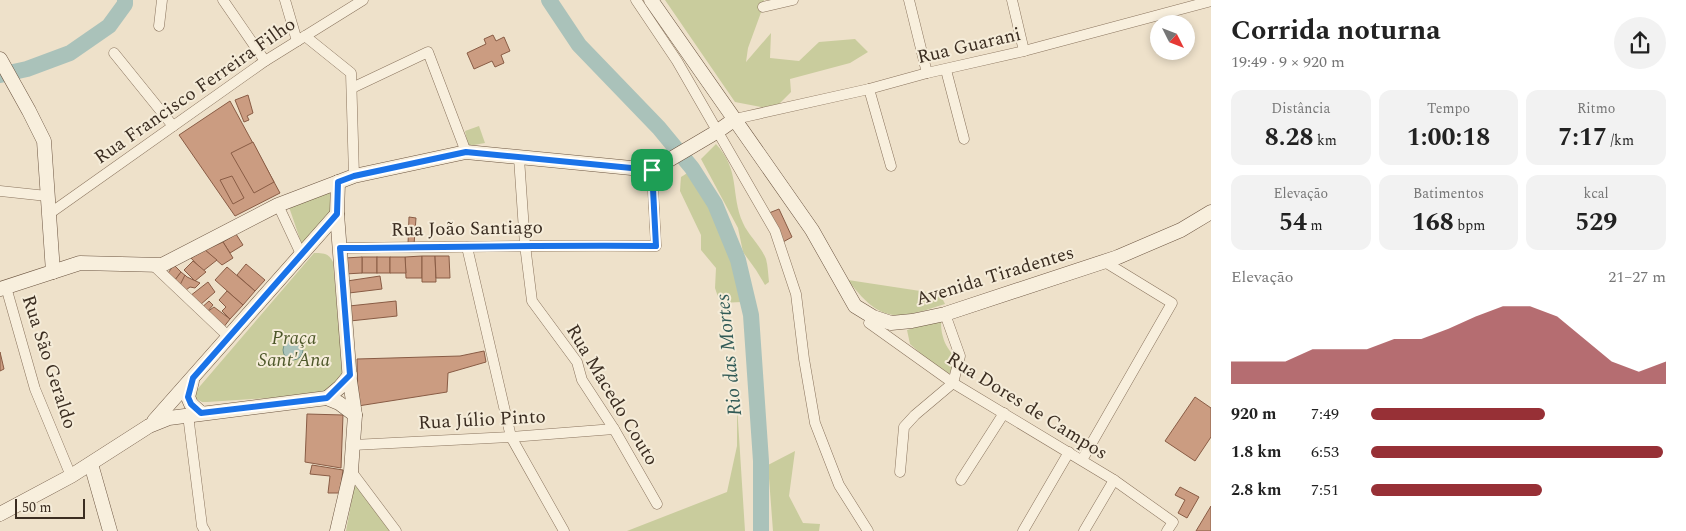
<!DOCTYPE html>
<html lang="pt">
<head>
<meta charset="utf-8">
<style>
  :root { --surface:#fff; --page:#f2f2f2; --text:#222; --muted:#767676; --accent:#973036 }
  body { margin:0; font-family:Spectral,serif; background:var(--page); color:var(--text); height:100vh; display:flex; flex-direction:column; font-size:19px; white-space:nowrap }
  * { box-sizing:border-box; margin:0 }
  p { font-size:16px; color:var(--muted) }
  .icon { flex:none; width:28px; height:28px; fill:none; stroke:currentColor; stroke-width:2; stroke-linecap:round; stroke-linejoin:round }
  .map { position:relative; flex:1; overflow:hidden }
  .sheet { display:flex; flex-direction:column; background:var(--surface); width:475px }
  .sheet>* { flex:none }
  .needle { width:32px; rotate:132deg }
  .controls { position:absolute; left:1150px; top:15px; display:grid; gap:10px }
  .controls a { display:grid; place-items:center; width:45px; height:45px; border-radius:50%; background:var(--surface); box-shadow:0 2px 8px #0003; font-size:25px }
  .scale { position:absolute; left:15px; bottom:12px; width:70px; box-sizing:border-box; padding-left:5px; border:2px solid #3b2d21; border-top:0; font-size:14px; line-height:18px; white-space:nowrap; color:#3b2d21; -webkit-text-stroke:4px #f5ecd9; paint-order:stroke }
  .pin { position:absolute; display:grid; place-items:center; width:42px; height:42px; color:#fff; margin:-21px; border-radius:10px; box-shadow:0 2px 8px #0006 }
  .round { display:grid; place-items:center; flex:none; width:52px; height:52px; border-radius:26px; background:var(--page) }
  .summary { display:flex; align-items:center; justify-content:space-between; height:85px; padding:0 20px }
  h1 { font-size:28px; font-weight:700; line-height:38px }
  .metrics { display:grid; grid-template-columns:repeat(3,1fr); gap:8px; height:85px; padding:5px 20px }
  .metrics div { display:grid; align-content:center; border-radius:12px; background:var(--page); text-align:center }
  .metrics b { font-size:25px; font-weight:700 }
  .metrics small { font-size:14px; font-weight:400 }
  .metrics p { font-size:14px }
  .chart { height:140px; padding:10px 20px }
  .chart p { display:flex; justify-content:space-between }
  .chart svg { width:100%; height:90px; margin-top:5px; fill:var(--accent); opacity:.7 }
  ul { padding:0 20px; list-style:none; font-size:16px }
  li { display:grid; grid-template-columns:80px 60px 1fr; align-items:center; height:38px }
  li i { height:12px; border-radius:6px; background:var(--accent) }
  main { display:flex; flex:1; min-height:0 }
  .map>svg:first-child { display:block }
</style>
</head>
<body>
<main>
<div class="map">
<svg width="1211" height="531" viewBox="0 0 1211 531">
  <rect width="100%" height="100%" fill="#eee1ca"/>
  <g fill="#c9cc9d">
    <polygon points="665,0 764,0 763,7 748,48 746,62 771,33 770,58 799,61 819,42 855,39 868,52 850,63 790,79 791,92 776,107 761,107 735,102"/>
    <polygon points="479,126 485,143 468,146 465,131"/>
    <path d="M716,144C741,171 730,194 743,223C748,235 761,246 766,259C768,266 768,274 769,282L765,285L756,270L743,252L738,228L701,159Z"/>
    <polygon points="689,172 711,208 737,277 742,302 720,303 715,288 716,268 701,250 701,235 680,191 681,177"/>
    <polygon points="330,192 330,214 302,245 289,207"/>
    <path d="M314,253C323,253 329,253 333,262L338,318L344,361V374L338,386L315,395L207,402H202L195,398V392Z"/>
    <path d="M848,280L940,294L945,304C896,320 881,324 848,280Z"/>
    <path d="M941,320C941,325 941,331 943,337C947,354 963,356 949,374L938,369L910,344L907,330Z"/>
    <polygon points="737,405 745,531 627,531 727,492 737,446"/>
    <polygon points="795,451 789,496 803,523 820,524 819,531 773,531 768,465"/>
    <polygon points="355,482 392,531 346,531"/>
  </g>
  <circle fill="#aac2ba" stroke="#719187" cx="293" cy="350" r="10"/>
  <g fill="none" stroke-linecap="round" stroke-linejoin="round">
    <g stroke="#aac2ba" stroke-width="16">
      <polyline points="549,0 579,45 659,128 692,168 715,204 738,260 751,315 761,461 761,531"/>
      <polyline points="0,75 27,69 70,53 109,26 125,4 125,0"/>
    </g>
  </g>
  <g fill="#cb9c81" stroke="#895c45">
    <polygon points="493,35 496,41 504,37 510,51 501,55 504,63 495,67 492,61 474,69 467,53 486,44 484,39"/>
    <polygon points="248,95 253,113 247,116 249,120 244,122 235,100"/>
    <polygon points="230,101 280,193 235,216 179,135"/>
    <polygon points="253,142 274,182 254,193 231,153"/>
    <polygon points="232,176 244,198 233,204 220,180"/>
    <polygon points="779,209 792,237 783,242 769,213"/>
    <polygon points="409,217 416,218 414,245 408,244"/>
    <polygon points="236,234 243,245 230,253 223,242"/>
    <polygon points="223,242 233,258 222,265 205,250"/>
    <polygon points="205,250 217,260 203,271 191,258"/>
    <polygon points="422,256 422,278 406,278 405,257"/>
    <polygon points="422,256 435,256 436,282 422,282"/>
    <polygon points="435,256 449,256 450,278 436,278"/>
    <rect x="362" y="257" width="15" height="16"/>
    <polygon points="362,257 362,273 345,274 345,258"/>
    <rect x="377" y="257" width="13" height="16"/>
    <polygon points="390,257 405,257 406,273 390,273"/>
    <polygon points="193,261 206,272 195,281 184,270"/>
    <polygon points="246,264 265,280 255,291 237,275"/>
    <polygon points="174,265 181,272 172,284 165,277"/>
    <polygon points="227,267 255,291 243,305 215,280"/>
    <polygon points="181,272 187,277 178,289 172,284"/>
    <polygon points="185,275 187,277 200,283 195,288 190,287 186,290 178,289"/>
    <polygon points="380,276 382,289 349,293 347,281"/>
    <polygon points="208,282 215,292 200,305 190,296"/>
    <polygon points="227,291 243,305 230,319 222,311 226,307 219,300"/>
    <polygon points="209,301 213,305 207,312 200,309"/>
    <polygon points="396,301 397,316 350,321 349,306"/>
    <polygon points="214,307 230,319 223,328 207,312"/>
    <polygon points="484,351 486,362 448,373 447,392 358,406 357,359 460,356"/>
    <polygon points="0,352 4,369 0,371"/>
    <polygon points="1195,397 1211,408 1211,437 1195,461 1165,441"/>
    <polygon points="307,414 343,415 341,468 305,462"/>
    <polygon points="312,465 343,470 340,493 328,493 330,476 310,474"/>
    <polygon points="1180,487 1199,497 1187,518 1178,513 1185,500 1175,495"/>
    <polygon points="1211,506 1211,531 1196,531"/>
  </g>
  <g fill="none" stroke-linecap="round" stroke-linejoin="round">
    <g stroke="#8a745e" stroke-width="11">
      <g id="street">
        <polyline points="223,0 265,61"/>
        <polyline points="285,0 297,41"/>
        <polyline points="636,0 677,61 775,231 796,294 804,359 815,423 839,485 868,531"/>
        <polyline points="909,0 927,73"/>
        <polyline points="1012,0 1024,51"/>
        <polyline points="763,7 793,0"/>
        <polyline points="159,26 162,0"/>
        <polyline points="305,36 351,73 354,176"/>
        <polyline points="114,53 173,126"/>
        <polyline points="946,70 964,139"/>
        <polyline points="352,88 428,52 466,152"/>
        <polyline points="869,89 891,166"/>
        <polyline points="735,119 869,89 927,73 1024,51 1211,1"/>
        <polyline points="519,158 525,245 532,301 577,362 582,380 614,429 657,504"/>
        <polyline points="0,191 47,196"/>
        <polyline points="278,205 301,254"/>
        <polyline points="49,214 265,61 363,0"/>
        <polyline points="467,247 511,437 564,531"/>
        <path d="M339,248C445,247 550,245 656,246L652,170"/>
        <polyline points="153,265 229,337"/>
        <polyline points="6,287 35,389 71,476"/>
        <polyline points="945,314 960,356 953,383"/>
        <polyline points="873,317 869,323 953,383 1114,480 1173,522 1167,531"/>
        <polyline points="188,415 202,526 205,531"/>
        <polyline points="353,445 511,437 614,429"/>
        <polyline points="1082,460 1172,303 1105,262"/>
        <polyline points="351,471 396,531"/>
        <polyline points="900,472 904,427 915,415 953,383"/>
        <polyline points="961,480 1004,413"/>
        <polyline points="1023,531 1069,452"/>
        <polyline points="1084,531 1114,480"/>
      </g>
    </g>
    <g stroke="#6c5541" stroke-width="15">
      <g id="secondary">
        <polyline points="651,0 812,230 855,306 873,317 891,323 912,321 945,314 1118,257 1181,230 1211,212"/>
        <polyline points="0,59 29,111 44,141 53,272"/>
        <polyline points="0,289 80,263 162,265 278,205 354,176 466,152 652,170 718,131 735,119"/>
        <polyline points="192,381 188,397 191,404 201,413"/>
        <polyline points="327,398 340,387 350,375"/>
        <polyline points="154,421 337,214"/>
        <polyline points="91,464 110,531"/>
        <polyline points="0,514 71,476 149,426 169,418 327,398 339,403 355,415"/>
        <polyline points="337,531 351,471 355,415 350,381 337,214 338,182"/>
      </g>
    </g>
    <use href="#street" stroke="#f8efdd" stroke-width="10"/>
    <use href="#secondary" stroke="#f8efdd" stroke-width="14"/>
  </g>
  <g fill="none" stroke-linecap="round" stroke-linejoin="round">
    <g stroke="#fff" stroke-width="10">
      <path id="route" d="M466,152L652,170L656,246C550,245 445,247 340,248L350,375L327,398L201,413L191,404L188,397L193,378L337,214L338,182L354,176Z"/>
    </g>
    <use href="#route" stroke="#1a73e8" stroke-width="6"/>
  </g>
  <g text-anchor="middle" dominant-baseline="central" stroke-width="4" stroke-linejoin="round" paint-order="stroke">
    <g font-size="19" fill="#3b2d21" stroke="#f5ecd9">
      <text transform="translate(969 46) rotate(-13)">Rua Guarani</text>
      <text transform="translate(195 91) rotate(-35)">Rua Francisco Ferreira Filho</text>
      <text transform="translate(467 229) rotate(-1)">Rua João Santiago</text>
      <text transform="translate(995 276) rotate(-17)">Avenida Tiradentes</text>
      <text transform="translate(49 362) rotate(72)">Rua São Geraldo</text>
      <text transform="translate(612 395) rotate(59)">Rua Macedo Couto</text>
      <text transform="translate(1027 406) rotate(32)">Rua Dores de Campos</text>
      <text transform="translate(482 420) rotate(-3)">Rua Júlio Pinto</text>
    </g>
    <g font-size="19" font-style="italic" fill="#4d5729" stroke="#f5ecd9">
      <text x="294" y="338">Praça<tspan x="294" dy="22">Sant'Ana</tspan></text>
    </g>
    <g font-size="20" font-style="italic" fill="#315a56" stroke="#f5ecd9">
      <text transform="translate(729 355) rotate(-96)">Rio das Mortes</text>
    </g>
  </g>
</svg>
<div class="controls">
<a><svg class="needle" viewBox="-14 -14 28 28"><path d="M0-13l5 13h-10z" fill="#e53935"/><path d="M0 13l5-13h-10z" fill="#767676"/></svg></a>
</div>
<div class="scale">50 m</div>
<div class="pin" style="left:652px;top:170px;background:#1e9e55"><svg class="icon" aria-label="arrive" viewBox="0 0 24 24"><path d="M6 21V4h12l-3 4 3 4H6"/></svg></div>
</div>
<section class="sheet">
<div class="summary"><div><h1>Corrida noturna</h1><p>19:49 · 9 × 920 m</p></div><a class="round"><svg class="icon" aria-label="share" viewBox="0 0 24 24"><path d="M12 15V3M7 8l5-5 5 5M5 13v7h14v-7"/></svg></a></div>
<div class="metrics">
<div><p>Distância</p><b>8.28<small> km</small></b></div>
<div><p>Tempo</p><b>1:00:18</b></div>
<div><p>Ritmo</p><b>7:17<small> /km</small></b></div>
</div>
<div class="metrics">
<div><p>Elevação</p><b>54<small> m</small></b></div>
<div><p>Batimentos</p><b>168<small> bpm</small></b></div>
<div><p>kcal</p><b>529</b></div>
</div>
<div class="chart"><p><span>Elevação</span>21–27 m</p>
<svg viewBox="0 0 160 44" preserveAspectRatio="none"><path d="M0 44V33L10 33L20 33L30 27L40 27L50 27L60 22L70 22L80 17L90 11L100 6L110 6L120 11L130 22L140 33L150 38L160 33V44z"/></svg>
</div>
<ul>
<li><b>920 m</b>7:49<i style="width:59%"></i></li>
<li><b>1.8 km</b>6:53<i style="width:99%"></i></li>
<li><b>2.8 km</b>7:51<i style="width:58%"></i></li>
</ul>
</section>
</main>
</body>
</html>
